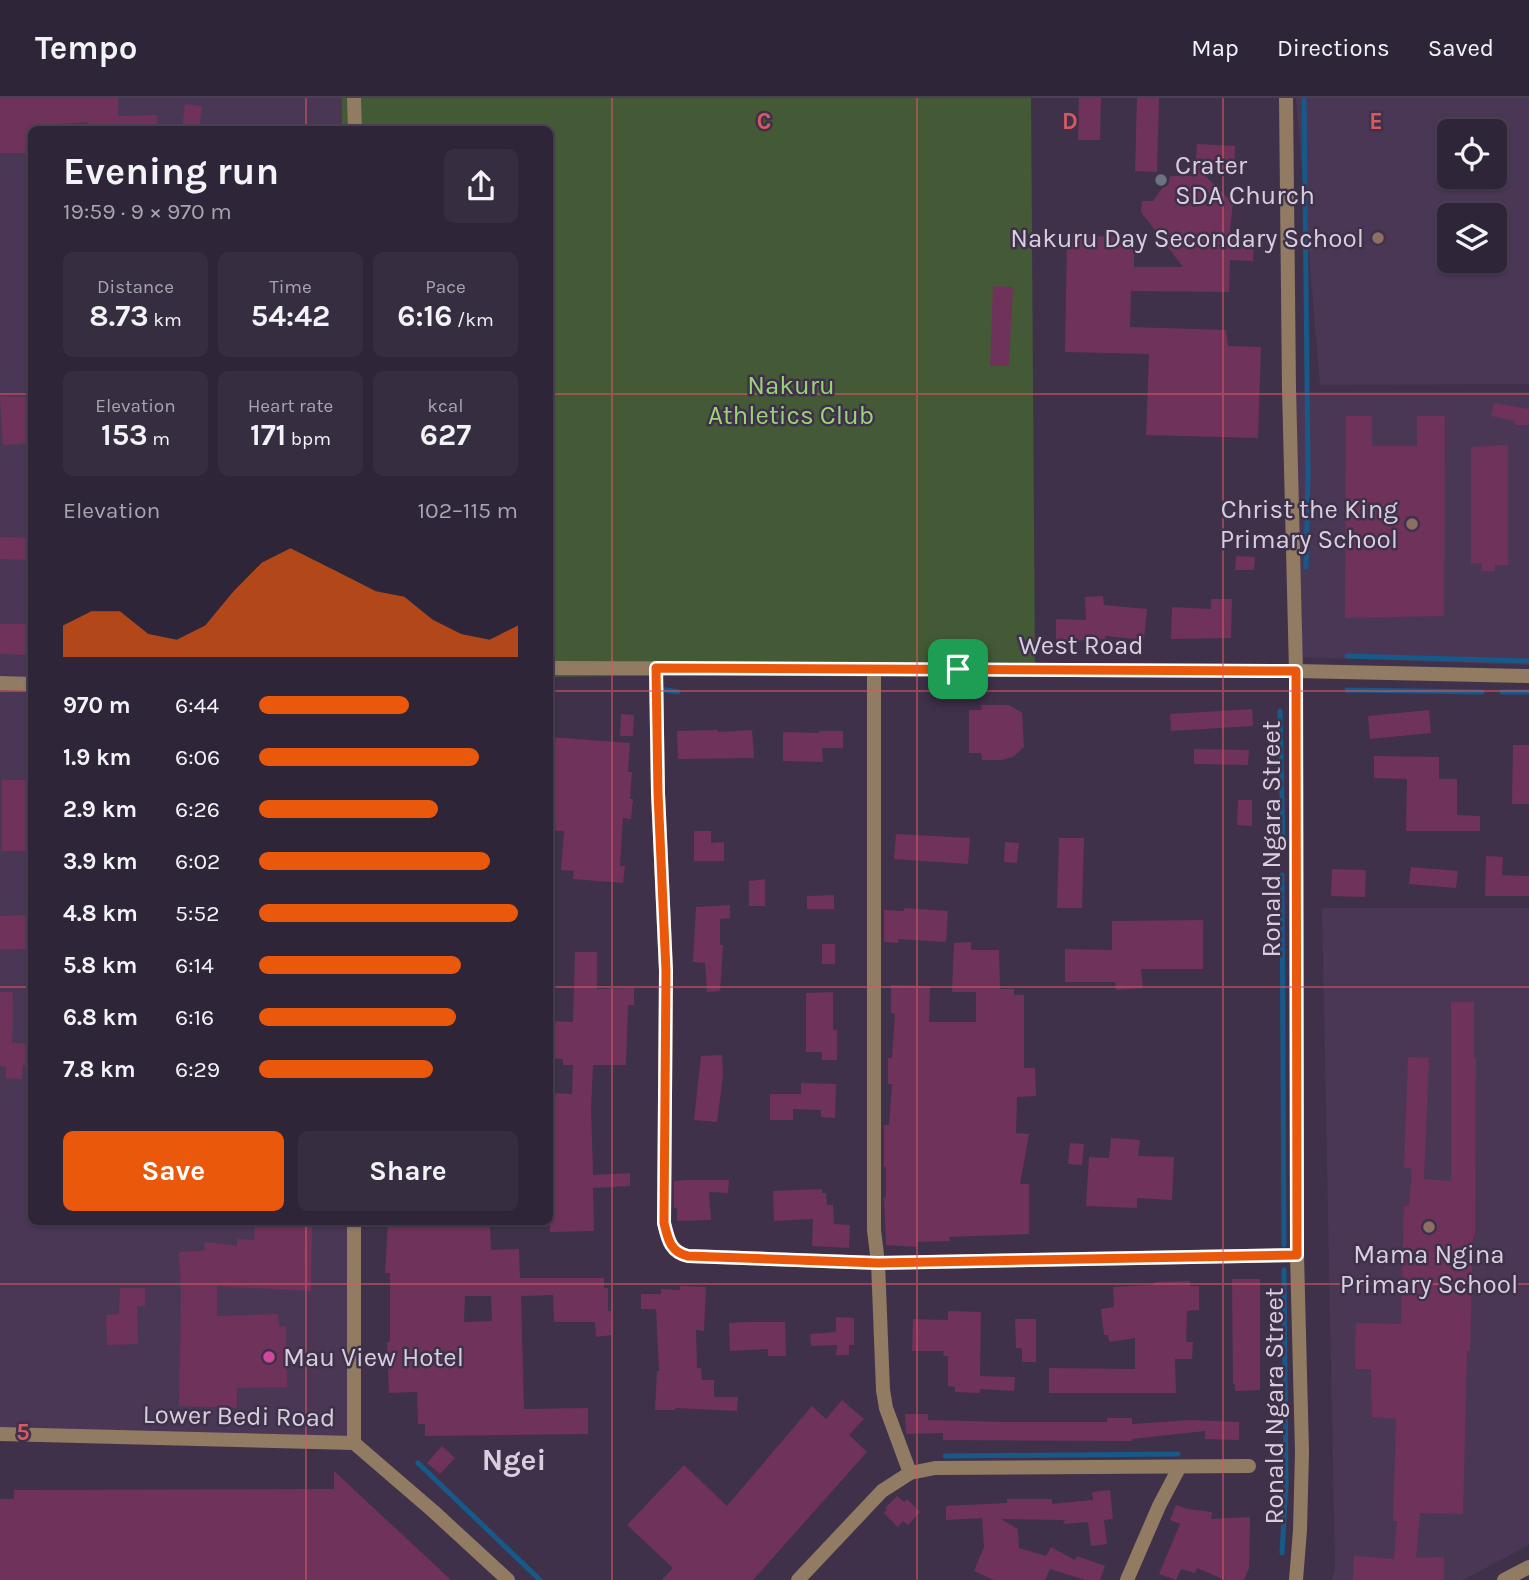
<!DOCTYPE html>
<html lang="en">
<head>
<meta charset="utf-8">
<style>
  :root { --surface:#2f2538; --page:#372d40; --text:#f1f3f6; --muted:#a7a5ae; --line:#4a4253; --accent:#ea580c }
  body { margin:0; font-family:Karla,sans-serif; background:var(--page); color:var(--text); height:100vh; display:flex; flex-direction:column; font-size:26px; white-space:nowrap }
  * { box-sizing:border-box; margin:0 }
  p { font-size:23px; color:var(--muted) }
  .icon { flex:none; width:38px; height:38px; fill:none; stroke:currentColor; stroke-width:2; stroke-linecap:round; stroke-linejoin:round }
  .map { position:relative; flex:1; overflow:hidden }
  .side { position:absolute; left:28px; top:28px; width:525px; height:1099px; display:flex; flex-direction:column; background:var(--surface); border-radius:10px; box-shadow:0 2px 5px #0004,0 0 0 2px var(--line) }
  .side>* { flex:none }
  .controls { position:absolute; left:1437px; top:21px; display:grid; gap:14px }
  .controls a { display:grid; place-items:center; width:70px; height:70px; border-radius:10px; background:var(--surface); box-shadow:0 2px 5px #0004,0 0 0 2px var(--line); font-size:35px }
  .pin { position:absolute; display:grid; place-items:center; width:60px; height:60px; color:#fff; margin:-30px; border-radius:14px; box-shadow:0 4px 10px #0006 }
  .round { display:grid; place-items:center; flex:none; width:74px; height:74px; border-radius:10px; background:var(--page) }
  .summary { display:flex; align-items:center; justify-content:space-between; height:119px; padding:0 35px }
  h1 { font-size:38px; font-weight:700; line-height:52px }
  .figures { display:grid; grid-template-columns:repeat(3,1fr); gap:10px; height:119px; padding:7px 35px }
  .figures div { display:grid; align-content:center; border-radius:10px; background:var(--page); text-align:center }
  .figures b { font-size:30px; font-weight:700 }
  .figures small { font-size:19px; font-weight:400 }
  .figures p { font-size:19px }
  .chart { height:196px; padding:14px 35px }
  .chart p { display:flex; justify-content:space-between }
  .chart svg { width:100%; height:126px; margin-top:7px; fill:var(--accent); opacity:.7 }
  .primary-button { display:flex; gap:14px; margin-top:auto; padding:14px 35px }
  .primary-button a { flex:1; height:80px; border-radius:10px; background:var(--accent); color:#fff; font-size:28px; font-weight:700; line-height:80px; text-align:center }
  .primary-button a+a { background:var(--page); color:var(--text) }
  ul { padding:0 35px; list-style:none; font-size:23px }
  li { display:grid; grid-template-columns:112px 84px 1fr; align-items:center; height:52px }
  li i { height:18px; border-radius:9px; background:var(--accent) }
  header { display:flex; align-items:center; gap:42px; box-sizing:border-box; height:98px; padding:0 35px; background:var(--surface); border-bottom:2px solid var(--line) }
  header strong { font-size:33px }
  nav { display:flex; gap:38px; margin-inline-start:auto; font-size:24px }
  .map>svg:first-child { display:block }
</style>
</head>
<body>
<header>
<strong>Tempo</strong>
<nav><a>Map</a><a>Directions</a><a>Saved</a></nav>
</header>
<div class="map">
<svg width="1529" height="1482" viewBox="0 0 1529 1482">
  <rect width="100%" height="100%" fill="#3f314a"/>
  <g fill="#4a3756" fill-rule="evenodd">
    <polygon points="0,0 344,0 344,31 32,32 32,1124 349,1124 350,1338 0,1340"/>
    <path d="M1296,0H1529V286L1320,287ZM1494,33V79H1449V33ZM1494,117V163H1449V117Z"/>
    <polygon points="1293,294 1529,294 1529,567 1299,559"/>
    <polygon points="1322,810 1529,810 1529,1447 1463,1482 1332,1482 1335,1470"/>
  </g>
  <polygon fill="#445a36" points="342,0 1031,0 1035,572 550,579 550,32 342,32"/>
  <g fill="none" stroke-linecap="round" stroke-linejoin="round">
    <g stroke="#175989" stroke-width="5">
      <polyline points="1304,0 1308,375 1306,469"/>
      <polyline points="1347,558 1529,563"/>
      <polyline points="660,591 678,594"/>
      <polyline points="1347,592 1482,594"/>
      <polyline points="1502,594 1529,594"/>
      <polyline points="1280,613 1283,750"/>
      <polyline points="1282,777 1284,1147"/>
      <polyline points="945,1358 1178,1356"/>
      <polyline points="418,1365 540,1482"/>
      <polyline points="1282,1455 1286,1385 1284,1172"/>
    </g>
  </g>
  <g fill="#6f325b" fill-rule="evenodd">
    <polygon points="0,0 118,0 118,18 157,17 157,32 88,32 88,24 48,27 48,32 32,32 32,55 0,55"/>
    <polygon points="1079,0 1101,0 1100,42 1078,42"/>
    <polygon points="1137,0 1159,0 1157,74 1135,73"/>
    <polygon points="185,6 202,8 199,32 182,32"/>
    <polygon points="1197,46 1235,48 1234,72 1198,71 1233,105 1229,140 1254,141 1253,163 1230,162 1229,194 1131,193 1130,229 1226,232 1228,248 1261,249 1258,340 1146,337 1149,256 1065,254 1067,138 1134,139 1134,169 1183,169 1141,114 1142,103 1153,103 1171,78 1195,78"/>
    <polygon points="993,188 1013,189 1009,268 990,268"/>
    <polygon points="0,298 32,299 32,345 3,347"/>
    <polygon points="1494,305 1529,311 1529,327 1515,327 1515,323 1491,318"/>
    <polygon points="1346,318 1372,318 1372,348 1417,348 1417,318 1445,318 1444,518 1345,520"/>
    <polygon points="1508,347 1508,467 1495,467 1495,473 1482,473 1482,465 1471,466 1471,349"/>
    <polygon points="0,439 32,440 32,462 0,461"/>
    <polygon points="1236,458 1255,459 1254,472 1235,472"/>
    <polygon points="1103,498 1104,507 1147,511 1144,542 1105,538 1106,541 1056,544 1056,521 1086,522 1085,499"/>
    <polygon points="1211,501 1232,501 1231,540 1171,541 1172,509 1211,511"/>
    <polygon points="0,526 32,526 32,557 0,556"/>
    <polygon points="981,607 1009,607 1022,615 1024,649 1013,659 1002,662 982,662 981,655 969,655 969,612 982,612"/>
    <polygon points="1252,611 1253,628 1171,633 1170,616"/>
    <polygon points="1429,612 1431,635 1370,641 1368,618"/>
    <polygon points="621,616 634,617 633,638 620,638"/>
    <polygon points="718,632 718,634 752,632 754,660 678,661 677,633"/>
    <polygon points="819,633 843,633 843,650 822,650 823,664 783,663 783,634 819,635"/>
    <polygon points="550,639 630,645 628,674 632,674 630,701 633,701 631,721 623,720 620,768 625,768 623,785 573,781 574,773 561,772 564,733 550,732"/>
    <polygon points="1513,647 1529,647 1529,706 1512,706"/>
    <polygon points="1194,651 1249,652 1248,667 1194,666"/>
    <polygon points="1374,658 1439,659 1439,681 1457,681 1457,717 1480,718 1480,733 1406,733 1407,681 1374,680"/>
    <rect x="2" y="682" width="30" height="71"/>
    <polygon points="1238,702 1252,702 1252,728 1237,727"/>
    <polygon points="694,733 711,733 711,745 724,744 724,763 694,763"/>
    <polygon points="896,736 970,740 968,766 894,761"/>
    <polygon points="1059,740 1084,740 1082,810 1057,810"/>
    <polygon points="1005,744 1019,745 1017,765 1004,764"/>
    <polygon points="1486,758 1503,759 1502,777 1529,778 1529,798 1485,798"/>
    <polygon points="1411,769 1458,773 1456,790 1409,786"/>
    <polygon points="1332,771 1366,772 1365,799 1331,798"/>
    <polygon points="765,781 765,808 749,808 749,783"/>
    <polygon points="834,797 834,811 807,811 807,798"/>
    <polygon points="730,807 730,820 720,821 720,847 723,847 720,893 707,894 705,865 693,864 696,809"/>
    <polygon points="904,810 948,813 946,844 898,841 898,845 884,844 884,812 904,813"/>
    <polygon points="32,817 32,851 0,851 0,818"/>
    <polygon points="1203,822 1203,871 1141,871 1143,890 1116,892 1115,884 1065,884 1065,851 1112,852 1112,823"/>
    <polygon points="971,844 971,852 999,852 1000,891 1014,891 1014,897 1024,897 1024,970 1035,970 1036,998 1017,999 1016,1035 1029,1036 1020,1086 1029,1086 1029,1136 949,1139 950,1143 917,1144 917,1149 886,1147 884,1099 886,1099 886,1069 884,1069 884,1027 889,1027 892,986 888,986 888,960 892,960 895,916 891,915 891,887 930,888 929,924 976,924 976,894 952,894 954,845"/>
    <rect x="822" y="846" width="13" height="20"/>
    <polygon points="575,854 597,854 597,891 634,890 634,907 628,907 626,967 593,967 591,1011 593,1077 630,1075 630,1088 593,1090 594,1133 550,1134 550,995 572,996 573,967 563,967 563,961 550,960 550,923 573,924"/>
    <polygon points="0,894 13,894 12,945 32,946 32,967 23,967 22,981 6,980 6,969 0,968"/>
    <polygon points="833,894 833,932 837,932 837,962 822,962 822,954 806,954 806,895"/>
    <polygon points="1451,904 1474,904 1474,960 1476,960 1475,1137 1473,1137 1470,1253 1467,1253 1463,1416 1420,1415 1416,1460 1444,1459 1444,1482 1353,1482 1354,1458 1394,1461 1397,1423 1393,1423 1396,1321 1372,1319 1371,1271 1355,1271 1356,1225 1401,1226 1404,1108 1409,1108 1412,1070 1404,1070 1408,959 1429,960 1424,1081 1451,1083"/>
    <polygon points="722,957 723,978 717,1024 694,1022 701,958"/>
    <polygon points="801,985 836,986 835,1020 821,1019 821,1012 793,1011 793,1022 770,1022 770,996 801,996"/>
    <polygon points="1111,1040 1140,1042 1138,1058 1174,1059 1172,1102 1137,1100 1137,1110 1086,1108 1089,1059 1109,1060"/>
    <polygon points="1070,1045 1084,1046 1082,1067 1068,1066"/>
    <polygon points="687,1082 729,1082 728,1095 709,1094 711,1122 677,1123 677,1110 674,1110 674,1083"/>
    <polygon points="822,1091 822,1095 826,1095 827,1107 833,1107 834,1126 850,1127 849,1150 812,1148 813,1121 774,1123 773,1093"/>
    <path d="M388,1124H458V1128H490L491,1152L519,1151L520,1180H604V1190H608V1213H611L612,1237L596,1239L595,1224H554L553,1197L521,1198L524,1311L588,1310V1336L425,1338V1326H418L417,1294L389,1295L387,1244H390V1175H385ZM465,1198H491L492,1223L464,1224Z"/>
    <polygon points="255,1127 312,1129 311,1193 217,1188 217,1218 278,1216 279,1229 286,1228 287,1289 237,1290 237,1310 179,1308 181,1194 179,1154 204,1153 205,1144 237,1148 237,1141 254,1142"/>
    <polygon points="1232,1181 1260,1181 1260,1292 1235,1293 1235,1286 1233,1286"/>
    <polygon points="1190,1183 1190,1188 1199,1188 1199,1212 1187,1213 1186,1244 1193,1244 1192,1261 1175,1261 1176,1295 1049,1295 1049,1270 1135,1271 1135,1240 1109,1244 1108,1237 1104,1237 1101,1211 1114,1209 1113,1189 1154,1187 1154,1184"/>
    <polygon points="680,1188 706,1189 704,1233 696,1232 697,1270 701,1270 702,1282 714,1282 714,1299 738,1299 737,1313 675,1310 675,1312 655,1312 657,1273 659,1273 656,1211 641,1211 641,1196 661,1196 661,1191 680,1192"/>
    <polygon points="120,1190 145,1190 145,1208 137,1208 138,1246 107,1247 106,1217 119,1216"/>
    <polygon points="948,1213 981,1214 980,1278 1015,1279 1014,1293 980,1291 980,1295 955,1294 955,1289 948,1288 948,1258 943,1258 944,1253 912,1253 913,1221 948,1222"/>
    <polygon points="836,1219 854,1220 854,1247 849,1247 849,1257 836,1257 837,1247 811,1248 810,1236 836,1234"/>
    <polygon points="1015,1221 1036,1221 1036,1264 1022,1264 1022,1250 1016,1250"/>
    <polygon points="749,1224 785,1224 786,1258 768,1258 768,1251 730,1253 729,1225"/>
    <polygon points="842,1302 864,1321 849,1337 867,1354 753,1482 662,1482 673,1470 627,1427 684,1367 727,1408 812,1308 826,1321"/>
    <polygon points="905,1316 928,1316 928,1322 1005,1324 1107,1324 1107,1320 1132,1320 1132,1326 1191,1322 1239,1324 1239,1342 1205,1341 1205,1333 1132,1341 1132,1343 943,1342 943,1335 906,1336"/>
    <polygon points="442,1348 455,1360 440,1376 427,1365"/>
    <polygon points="334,1373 451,1482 0,1482 0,1401 14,1401 14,1392 334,1391"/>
    <polygon points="1110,1392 1113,1421 1104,1422 1107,1446 1091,1448 1088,1424 1063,1426 1065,1422 1001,1421 1018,1431 1019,1450 1046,1458 1051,1449 1075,1462 1077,1458 1105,1468 1100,1482 1085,1482 1050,1471 1045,1482 994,1482 974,1473 984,1449 982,1420 946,1422 946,1408 1007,1405 1007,1401 1052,1401 1052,1406 1093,1402 1092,1394"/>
    <polygon points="897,1398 904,1404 907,1401 920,1414 908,1427 903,1423 898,1429 884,1415 887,1412 885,1410"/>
    <polygon points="1176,1407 1188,1411 1212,1414 1211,1421 1250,1419 1249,1470 1244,1482 1225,1482 1197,1470 1195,1475 1181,1471 1176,1482 1159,1476 1180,1426 1170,1422"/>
  </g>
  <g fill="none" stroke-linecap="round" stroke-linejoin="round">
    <g stroke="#917b62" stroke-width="14">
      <polyline points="354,0 355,32"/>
      <polyline points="1286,0 1289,290 1296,573 1297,1157 1302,1354 1300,1432 1296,1482"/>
      <path d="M656,570L658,695L666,873L664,1125C668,1141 670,1154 688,1158L878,1165L1297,1157"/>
      <polyline points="874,571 874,1132 878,1165 883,1292 886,1310 910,1375"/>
      <polyline points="0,1336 354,1345 433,1413 508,1482"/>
      <polyline points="354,1345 354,1124"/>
      <polyline points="798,1482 882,1393 910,1375 935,1370 1249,1368"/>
      <polyline points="1127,1482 1159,1408 1179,1370"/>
    </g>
    <g stroke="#917b62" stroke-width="14">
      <polyline points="550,570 1296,573 1529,578"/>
      <polyline points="0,585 32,586"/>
      <polyline points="1504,1482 1529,1469"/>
    </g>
  </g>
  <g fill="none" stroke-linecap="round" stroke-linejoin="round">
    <g stroke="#fff" stroke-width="14">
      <path id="route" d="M656,570L1296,573L1297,1157L878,1165L688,1158C670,1154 668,1141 664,1125L666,873L658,695Z"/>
    </g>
    <use href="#route" stroke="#ea580c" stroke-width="9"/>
  </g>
  <path fill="none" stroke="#d65a5f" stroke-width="2" stroke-opacity="0.55" d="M306,0V32M612,0V1482M917,0V1482M1223,0V1482M0,296H32M550,296H1529M0,593H32M550,593H1529M0,889H32M550,889H1529M306,1124V1482M0,1186H1529"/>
  <circle fill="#6b7280" stroke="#3f314a" stroke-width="2.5" cx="1161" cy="82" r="7"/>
  <g fill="#8d6e63" stroke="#3f314a" stroke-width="2.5">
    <circle cx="1378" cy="140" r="7"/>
    <circle cx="1412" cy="426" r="7"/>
    <circle cx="1429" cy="1129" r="7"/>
  </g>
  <circle fill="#d1479c" stroke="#3f314a" stroke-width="2.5" cx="269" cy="1259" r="7"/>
  <g text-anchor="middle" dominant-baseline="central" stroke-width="5" stroke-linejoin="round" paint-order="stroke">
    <g font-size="26" fill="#d7cfde" stroke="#3f314a" text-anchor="start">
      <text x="1175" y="67">Crater<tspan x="1175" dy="30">SDA Church</tspan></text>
      <text x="1364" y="140" text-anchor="end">Nakuru Day Secondary School</text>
      <text x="1398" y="411" text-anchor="end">Christ the King<tspan x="1398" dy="30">Primary School</tspan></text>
      <text x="1429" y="1156" text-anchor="middle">Mama Ngina<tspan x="1429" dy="30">Primary School</tspan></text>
      <text x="283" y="1259">Mau View Hotel</text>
    </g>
    <g font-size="26" fill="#9ad278" stroke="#3f314a">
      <text x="791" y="287">Nakuru<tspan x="791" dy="30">Athletics Club</tspan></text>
    </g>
    <g font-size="26" fill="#d7cfde" stroke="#3f314a">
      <text x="1081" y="547">West Road</text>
      <text transform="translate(1271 741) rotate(-90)">Ronald Ngara Street</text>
      <text transform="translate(1274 1308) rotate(-90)">Ronald Ngara Street</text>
      <text transform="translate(239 1318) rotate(1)">Lower Bedi Road</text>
    </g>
    <g font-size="30" font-weight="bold" fill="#d7cfde" stroke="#3f314a">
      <text x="514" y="1362">Ngei</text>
    </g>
  </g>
  <g font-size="23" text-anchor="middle" font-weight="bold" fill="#d65a5f" stroke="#3f314a" stroke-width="5" stroke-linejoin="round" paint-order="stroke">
    <text x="764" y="31">C</text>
    <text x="1070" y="31">D</text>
    <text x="1376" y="31">E</text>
    <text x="23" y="1342">5</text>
  </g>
</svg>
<div class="controls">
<a><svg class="icon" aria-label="locate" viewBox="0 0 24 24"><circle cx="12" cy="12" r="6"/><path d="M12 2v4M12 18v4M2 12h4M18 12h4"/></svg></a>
<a><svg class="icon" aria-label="layers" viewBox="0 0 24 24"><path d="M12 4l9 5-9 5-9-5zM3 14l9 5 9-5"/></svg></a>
</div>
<div class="pin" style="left:958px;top:571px;background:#1e9e55"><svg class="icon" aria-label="arrive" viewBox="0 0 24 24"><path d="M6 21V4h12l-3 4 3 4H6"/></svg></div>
<section class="side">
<div class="summary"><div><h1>Evening run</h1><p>19:59 · 9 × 970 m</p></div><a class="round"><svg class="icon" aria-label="share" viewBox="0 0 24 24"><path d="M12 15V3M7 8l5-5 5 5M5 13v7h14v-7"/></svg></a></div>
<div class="figures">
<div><p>Distance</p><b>8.73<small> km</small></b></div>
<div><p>Time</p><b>54:42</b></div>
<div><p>Pace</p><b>6:16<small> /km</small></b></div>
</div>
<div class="figures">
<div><p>Elevation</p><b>153<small> m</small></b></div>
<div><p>Heart rate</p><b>171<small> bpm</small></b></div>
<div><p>kcal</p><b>627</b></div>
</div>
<div class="chart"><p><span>Elevation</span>102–115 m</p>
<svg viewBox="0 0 160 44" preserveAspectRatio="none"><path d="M0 44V33L10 28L20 28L30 36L40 38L50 33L60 21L70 11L80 6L90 11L100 16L110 21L120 23L130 31L140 36L150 38L160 33V44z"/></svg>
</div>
<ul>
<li><b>970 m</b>6:44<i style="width:58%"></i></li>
<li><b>1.9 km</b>6:06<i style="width:85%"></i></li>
<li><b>2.9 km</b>6:26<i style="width:69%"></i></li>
<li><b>3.9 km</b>6:02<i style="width:89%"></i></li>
<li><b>4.8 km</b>5:52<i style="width:100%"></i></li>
<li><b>5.8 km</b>6:14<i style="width:78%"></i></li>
<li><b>6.8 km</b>6:16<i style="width:76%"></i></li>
<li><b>7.8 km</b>6:29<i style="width:67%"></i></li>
</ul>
<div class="primary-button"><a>Save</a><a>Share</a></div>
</section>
</div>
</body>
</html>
